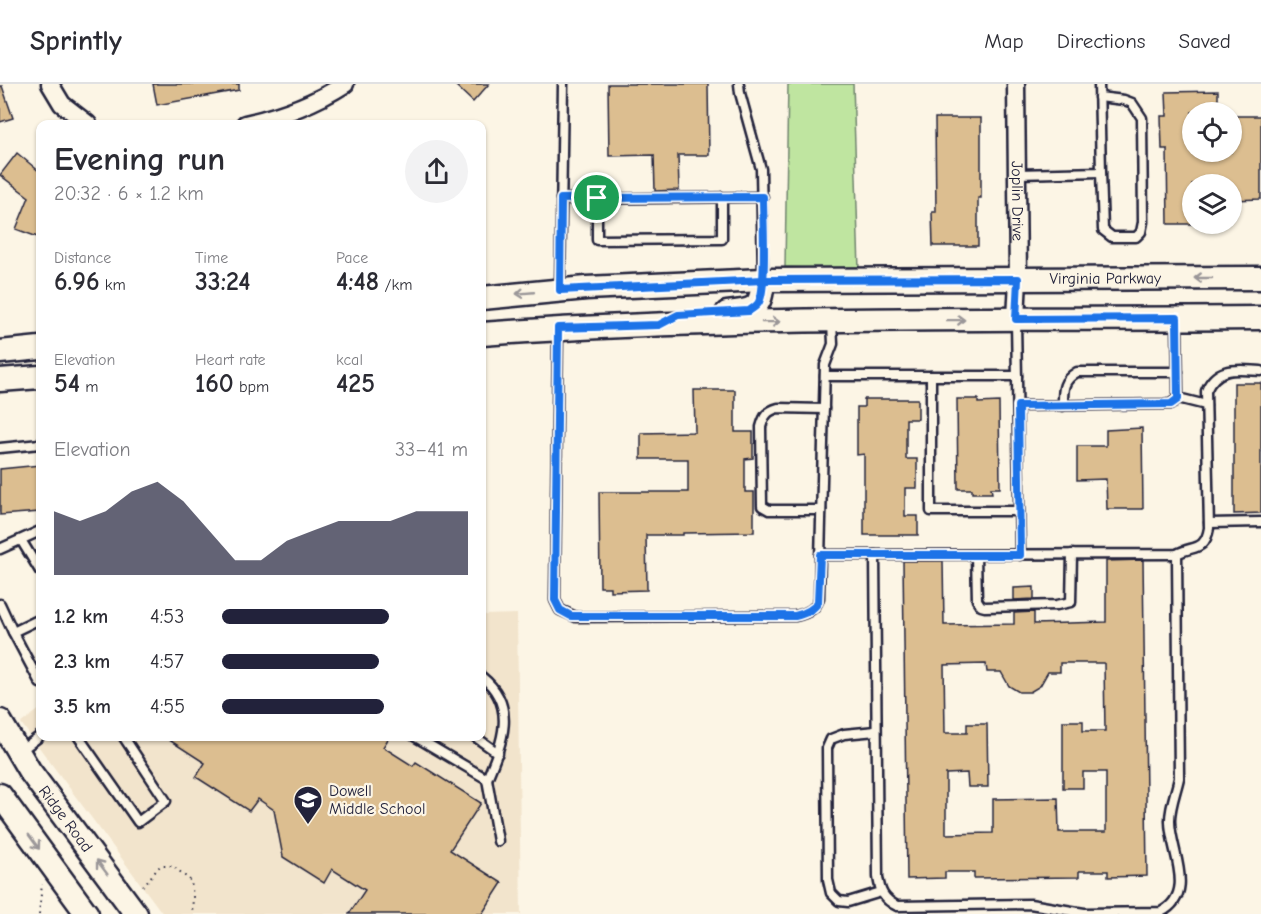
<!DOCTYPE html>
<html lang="en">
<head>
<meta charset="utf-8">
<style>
  :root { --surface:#fff; --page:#f2f2f3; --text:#2b2b33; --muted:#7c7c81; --line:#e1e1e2; --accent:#22223b }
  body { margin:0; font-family:"Comic Neue",sans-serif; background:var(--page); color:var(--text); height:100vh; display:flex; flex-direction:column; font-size:22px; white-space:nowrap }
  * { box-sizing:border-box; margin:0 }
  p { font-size:20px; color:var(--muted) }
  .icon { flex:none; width:33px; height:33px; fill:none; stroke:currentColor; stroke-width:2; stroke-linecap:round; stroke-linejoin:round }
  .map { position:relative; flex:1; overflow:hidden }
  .side { position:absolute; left:36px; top:36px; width:450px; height:621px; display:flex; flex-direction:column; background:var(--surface); border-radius:12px; box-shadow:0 2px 4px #0004 }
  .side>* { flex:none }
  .buttons { position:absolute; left:1182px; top:18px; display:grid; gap:12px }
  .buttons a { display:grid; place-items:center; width:60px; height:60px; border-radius:50%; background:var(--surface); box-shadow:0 2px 4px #0004; font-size:30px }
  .pin { position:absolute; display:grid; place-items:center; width:51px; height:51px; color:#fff; margin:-26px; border:3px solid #fff; border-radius:50%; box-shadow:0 2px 6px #0007 }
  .round { display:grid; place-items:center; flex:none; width:63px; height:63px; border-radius:32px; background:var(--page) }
  .overview { display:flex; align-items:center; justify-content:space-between; height:102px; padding:0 18px }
  h1 { font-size:33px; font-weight:700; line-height:45px }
  .figures { display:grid; grid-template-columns:repeat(3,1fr); gap:9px; height:102px; padding:6px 18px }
  .figures div { display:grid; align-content:center }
  .figures b { font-size:26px; font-weight:700 }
  .figures small { font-size:16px; font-weight:400 }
  .figures p { font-size:16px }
  .chart { height:168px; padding:12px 18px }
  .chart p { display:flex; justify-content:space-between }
  .chart svg { width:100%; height:108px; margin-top:6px; fill:var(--accent); opacity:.7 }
  ul { padding:0 18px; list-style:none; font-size:20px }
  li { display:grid; grid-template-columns:96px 72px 1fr; align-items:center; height:45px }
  li i { height:15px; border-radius:8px; background:var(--accent) }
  header { display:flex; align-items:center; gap:36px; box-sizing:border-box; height:84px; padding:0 30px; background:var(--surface); border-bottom:2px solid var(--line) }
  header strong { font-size:28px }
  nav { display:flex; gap:33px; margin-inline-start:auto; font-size:21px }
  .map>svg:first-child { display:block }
</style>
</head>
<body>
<header>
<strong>Sprintly</strong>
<nav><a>Map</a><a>Directions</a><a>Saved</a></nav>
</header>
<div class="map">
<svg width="1261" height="830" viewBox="0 0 1261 830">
  <rect width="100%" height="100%" fill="#fcf5e5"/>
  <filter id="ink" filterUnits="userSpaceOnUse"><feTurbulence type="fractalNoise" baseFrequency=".0167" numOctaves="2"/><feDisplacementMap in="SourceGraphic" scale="12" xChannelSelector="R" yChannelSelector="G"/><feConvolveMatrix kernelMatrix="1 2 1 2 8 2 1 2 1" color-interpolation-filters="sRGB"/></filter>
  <g filter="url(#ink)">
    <polygon fill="#f2e4cc" points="517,530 521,830 163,830 21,639 40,625 40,652 482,652 482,531"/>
    <polygon fill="#bfe5a0" stroke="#70846e" stroke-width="1.5" points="788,0 853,0 859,186 785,183"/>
    <g fill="#dcbe90" stroke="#22223b" stroke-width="1.5" fill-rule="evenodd">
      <polygon points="153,0 239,0 239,6 157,21"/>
      <polygon points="454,0 489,0 473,18"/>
      <polygon points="608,0 708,0 709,71 678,71 679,106 655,107 654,71 609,72"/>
      <polygon points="0,2 2,2 13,34 0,38"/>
      <polygon points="1218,7 1218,28 1192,28 1192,68 1232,68 1232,32 1261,32 1261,115 1232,116 1232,100 1192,100 1192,140 1168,140 1167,65 1162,65 1161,32 1167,32 1166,8"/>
      <polygon points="935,34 981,34 981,114 978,114 978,162 933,162 932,128 936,128"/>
      <polygon points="17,69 40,88 40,154 16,145 29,113 0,91"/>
      <polygon points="1234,299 1261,299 1261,429 1234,430"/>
      <polygon points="694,306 735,306 735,348 753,348 753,374 745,375 745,408 754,408 754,448 683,449 683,451 646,451 647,506 610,507 610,503 600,503 599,408 688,408 688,375 641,375 641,349 695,348"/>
      <polygon points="864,315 918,315 918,335 906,335 906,375 917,375 917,404 905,404 905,432 918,432 918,451 864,451 864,370 857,371 857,323 864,323"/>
      <polygon points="957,315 978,315 978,319 999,318 1000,404 991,404 992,409 972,409 972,405 958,405"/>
      <polygon points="1142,344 1143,425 1107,425 1106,395 1077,396 1077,362 1106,362 1106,346"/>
      <polygon points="40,381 40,428 0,431 0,385"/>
      <path d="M1143,476L1147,792L1108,793V787H1079V793L974,794V788H945V794L907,795L903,477H943L944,541L1014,540V529L1034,528V540L1106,538V477ZM1060,579H1104L1105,647H1083V637H1063V704H1083V688H1106V748H1059L1058,714L993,715V749L946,750V690L967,689L968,703H988L987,640H967V649H945L944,581L986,580L987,588H1001L1009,602L1019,608H1030L1040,602L1048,588H1060Z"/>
      <polygon points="1034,503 1034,515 1014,516 1014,504"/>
      <polygon points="163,652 390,652 383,663 413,682 416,678 481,719 450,766 502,799 482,830 349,830 365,806 332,785 324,799 283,773 274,726 258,715 249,727 196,693 205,679"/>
    </g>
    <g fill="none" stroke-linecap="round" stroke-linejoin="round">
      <g stroke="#22223b" stroke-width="13">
        <g id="lane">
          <polyline points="739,0 740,9 761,85 763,194"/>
          <polyline points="1099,13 1124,16 1132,19 1142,34 1143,138 1141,148 1136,153 1112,153 1103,146 1101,88"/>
          <polyline points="1017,90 1101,88 1099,0"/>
          <polyline points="597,114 597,156 722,155 722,113"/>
          <polyline points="561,115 763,113"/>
          <polyline points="560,206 563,0"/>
          <polyline points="1016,237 1020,471"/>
          <path d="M558,245L555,516L560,526L576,533L795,532C806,530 816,526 819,514L825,281L833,260L832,238"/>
          <polyline points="825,292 1017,292"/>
          <polyline points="931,292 931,427 1019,427"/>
          <polyline points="1178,314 1206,321"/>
          <polyline points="1018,322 1171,320 1178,314 1178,307 1177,235"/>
          <path d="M1063,322C1063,306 1062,297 1077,288H1178"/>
          <polyline points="0,364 40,360"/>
          <path d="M821,426H769L762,422L761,343C764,332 767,327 778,324L824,325"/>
          <polyline points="1209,439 1261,438"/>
          <polyline points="21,456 40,487"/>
          <polyline points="0,465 40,447"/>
          <path d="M820,471L1177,470C1193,461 1205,468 1209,444L1206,307C1217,281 1238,286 1261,287"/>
          <path d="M875,471L878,793C880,807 883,815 897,822L1030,820L1084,829L1161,828C1198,809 1169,765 1170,736C1170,722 1176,708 1179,694L1177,470"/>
          <polyline points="976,471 977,516 981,522 985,523 1057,521 1071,518 1072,470"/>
          <polyline points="0,520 13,548 40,599"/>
          <polyline points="13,548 40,535"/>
          <polyline points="876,647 844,650 831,655 827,664 828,796 831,809 839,817 848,818 881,808"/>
          <polyline points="78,652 138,738 166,717 123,652"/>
          <path d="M414,652L487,695C502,659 518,622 482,593"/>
          <polyline points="474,652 498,669"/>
          <polyline points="20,667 40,652"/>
          <polyline points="487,695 498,757"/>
        </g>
      </g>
      <g stroke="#22223b" stroke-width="21">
        <g id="street">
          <polyline points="50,0 62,20 88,40"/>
          <path id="s1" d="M1016,0L1018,195L1016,235"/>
          <path d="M245,40C281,32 314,20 345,0"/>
        </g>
      </g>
      <g stroke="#22223b" stroke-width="27">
        <g id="secondary">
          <path id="s2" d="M482,214L586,204L763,196L1261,194"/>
          <path d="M727,229C755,226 761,225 763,196"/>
          <path d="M482,250C740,231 1001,236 1261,234"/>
          <polyline points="0,268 40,264"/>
          <polyline points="0,296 40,293"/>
          <path id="s3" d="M0,637L29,686L136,830"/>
          <polyline points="0,711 87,830"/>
        </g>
      </g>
      <g stroke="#22223b" stroke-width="2" stroke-dasharray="1.5 4.5" stroke-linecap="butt">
        <polyline points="143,802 160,782 173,782 191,797 193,813 192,830"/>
        <polyline points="39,830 42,800"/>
      </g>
      <use href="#lane" stroke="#fcf5e5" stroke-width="8"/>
      <use href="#street" stroke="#fcf5e5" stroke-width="16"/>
      <use href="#secondary" stroke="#fcf5e5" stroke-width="22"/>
    </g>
    <defs><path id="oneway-shaft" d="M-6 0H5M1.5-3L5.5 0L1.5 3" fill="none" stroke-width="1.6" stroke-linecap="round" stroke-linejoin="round" transform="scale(1.5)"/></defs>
    <g stroke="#9a9698">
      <use href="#oneway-shaft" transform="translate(1203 194) rotate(180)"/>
      <use href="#oneway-shaft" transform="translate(525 209) rotate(175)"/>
      <use href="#oneway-shaft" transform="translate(956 236) rotate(-1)"/>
      <use href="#oneway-shaft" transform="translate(771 238) rotate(-1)"/>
      <use href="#oneway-shaft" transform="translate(34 758) rotate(54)"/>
      <use href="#oneway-shaft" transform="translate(102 783) rotate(-127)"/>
    </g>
  </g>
  <g fill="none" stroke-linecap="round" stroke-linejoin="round" filter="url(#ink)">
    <g stroke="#fff" stroke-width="12">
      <path id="route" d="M597,114L763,113C763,134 767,203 759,218C757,222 753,224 749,227L678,231L659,241L558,244L555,516L560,526L571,532H795C804,530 813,527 818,518L820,471H1020L1018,322L1171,320L1178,315L1177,234L1016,235L1018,195L763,196L560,206L561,115L597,114"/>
    </g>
    <use href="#route" stroke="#1a73e8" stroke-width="8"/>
  </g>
  <defs>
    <g id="school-pin" transform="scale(1.5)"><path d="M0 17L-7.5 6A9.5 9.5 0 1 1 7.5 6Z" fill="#22223b" stroke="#fcf5e5"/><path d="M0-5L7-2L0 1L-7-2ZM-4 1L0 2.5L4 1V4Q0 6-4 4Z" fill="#fff"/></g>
  </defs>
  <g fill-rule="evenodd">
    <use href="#school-pin" x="308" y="716"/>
  </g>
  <g text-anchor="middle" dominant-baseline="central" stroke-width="4.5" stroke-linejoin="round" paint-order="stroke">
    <g font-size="16" fill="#22223b" stroke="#fcf5e5">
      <text stroke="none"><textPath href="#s1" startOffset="117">Joplin Drive</textPath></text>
      <text stroke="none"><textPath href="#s2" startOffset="624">Virginia Parkway</textPath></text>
      <text stroke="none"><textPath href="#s3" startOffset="118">Ridge Road</textPath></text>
    </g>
    <g font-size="16" fill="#22223b" stroke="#fcf5e5" text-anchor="start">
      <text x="329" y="707">Dowell<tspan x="329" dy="18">Middle School</tspan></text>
    </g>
  </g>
</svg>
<div class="buttons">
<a><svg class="icon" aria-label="locate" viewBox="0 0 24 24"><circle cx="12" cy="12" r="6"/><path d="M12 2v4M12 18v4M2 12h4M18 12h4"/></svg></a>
<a><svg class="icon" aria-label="layers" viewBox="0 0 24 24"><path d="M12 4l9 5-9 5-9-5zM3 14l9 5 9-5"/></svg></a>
</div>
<div class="pin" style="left:597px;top:114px;background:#1e9e55"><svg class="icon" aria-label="arrive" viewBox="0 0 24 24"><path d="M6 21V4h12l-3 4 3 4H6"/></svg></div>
<section class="side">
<div class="overview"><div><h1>Evening run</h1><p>20:32 · 6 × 1.2 km</p></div><a class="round"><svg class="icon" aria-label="share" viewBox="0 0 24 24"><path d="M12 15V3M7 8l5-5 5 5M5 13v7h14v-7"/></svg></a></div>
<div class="figures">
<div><p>Distance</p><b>6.96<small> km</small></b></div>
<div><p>Time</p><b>33:24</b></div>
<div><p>Pace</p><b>4:48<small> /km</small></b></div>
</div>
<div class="figures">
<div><p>Elevation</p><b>54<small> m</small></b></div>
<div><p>Heart rate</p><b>160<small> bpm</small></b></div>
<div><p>kcal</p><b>425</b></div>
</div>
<div class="chart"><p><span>Elevation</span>33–41 m</p>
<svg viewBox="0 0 160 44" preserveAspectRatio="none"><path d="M0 44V18L10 22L20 18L30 10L40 6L50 14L60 26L70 38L80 38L90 30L100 26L110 22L120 22L130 22L140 18L150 18L160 18V44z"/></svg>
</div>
<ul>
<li><b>1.2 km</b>4:53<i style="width:68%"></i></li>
<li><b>2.3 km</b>4:57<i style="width:64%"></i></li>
<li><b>3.5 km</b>4:55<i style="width:66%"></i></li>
</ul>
</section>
</div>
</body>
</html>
